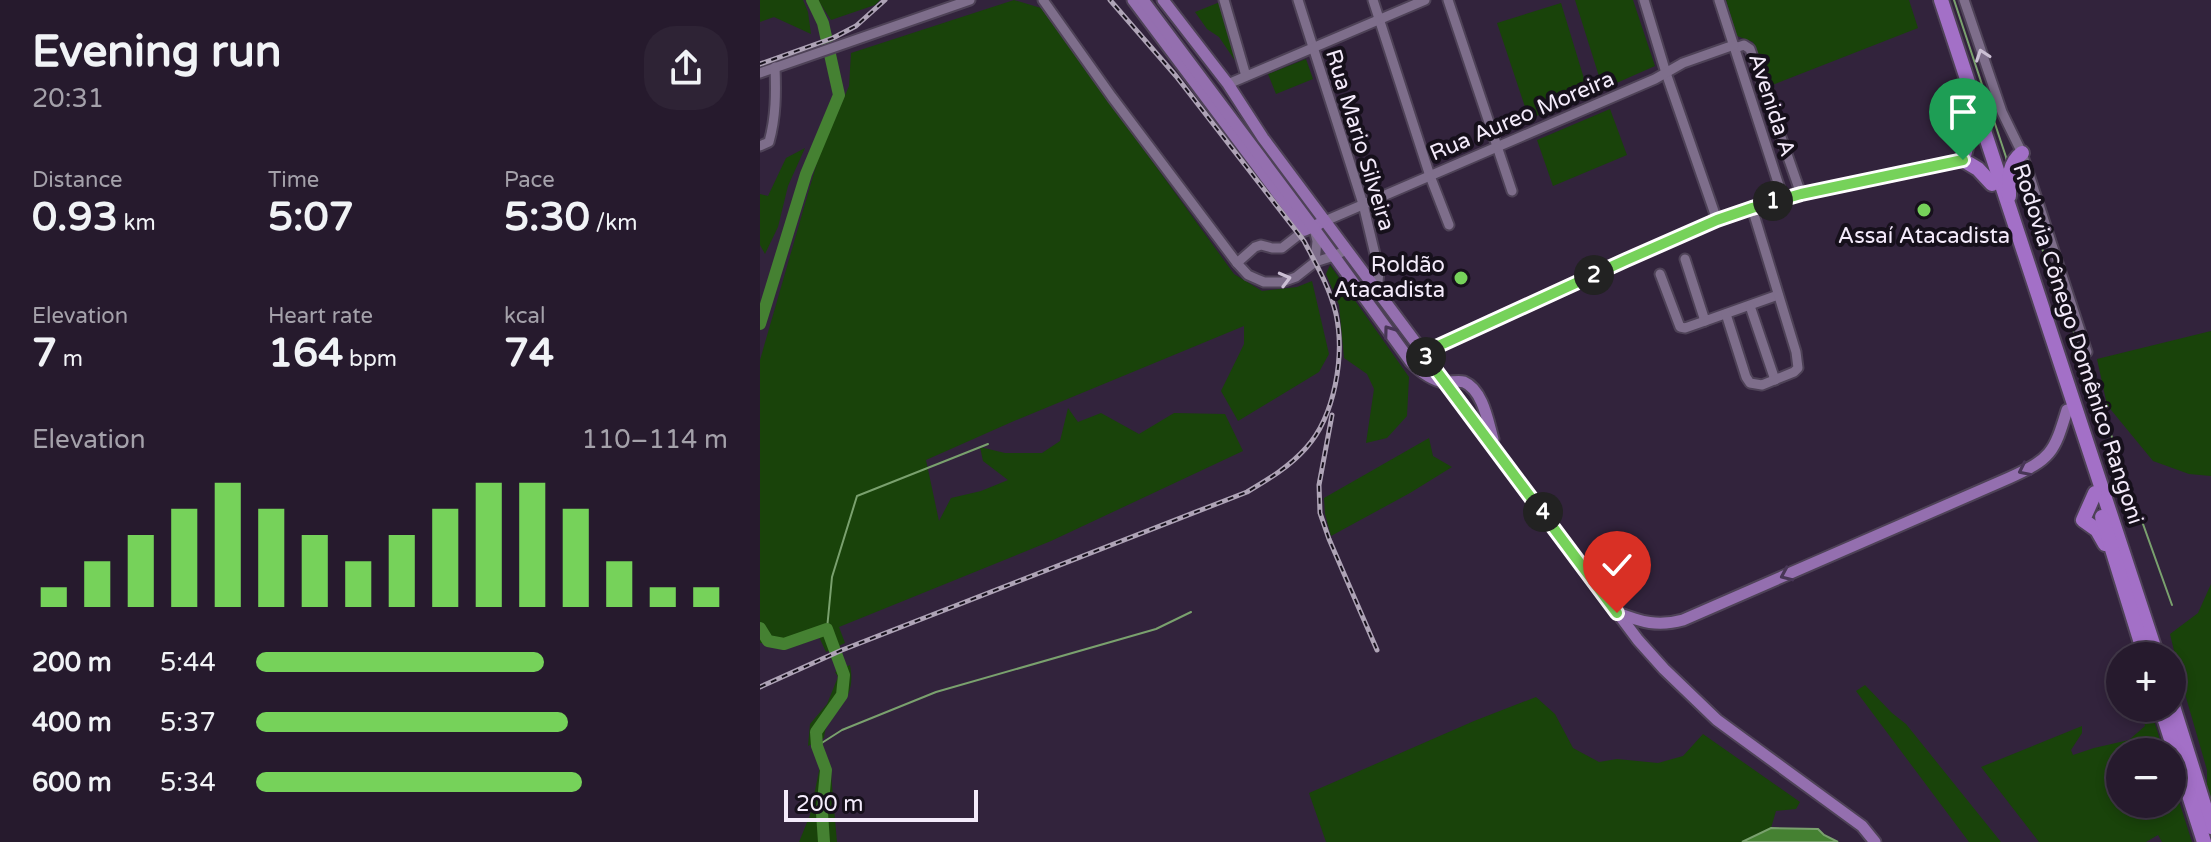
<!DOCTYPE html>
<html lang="en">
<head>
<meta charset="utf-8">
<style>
  :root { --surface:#261a2d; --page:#2e2335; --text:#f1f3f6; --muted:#a4a1aa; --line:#423849; --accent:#76d25a }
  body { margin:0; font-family:"Varela Round",sans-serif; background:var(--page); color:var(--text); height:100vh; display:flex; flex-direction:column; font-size:30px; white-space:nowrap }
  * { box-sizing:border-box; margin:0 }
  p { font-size:26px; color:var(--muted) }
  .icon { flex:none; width:44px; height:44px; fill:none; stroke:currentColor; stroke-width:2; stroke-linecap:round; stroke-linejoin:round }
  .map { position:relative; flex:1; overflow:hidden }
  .sheet { display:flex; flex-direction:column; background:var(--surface); width:760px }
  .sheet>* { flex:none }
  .fabs { position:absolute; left:1346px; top:642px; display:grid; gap:16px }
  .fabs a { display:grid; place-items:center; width:80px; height:80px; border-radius:50%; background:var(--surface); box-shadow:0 4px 12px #0003,0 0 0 2px var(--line); font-size:40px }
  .scale { position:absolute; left:24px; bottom:20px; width:194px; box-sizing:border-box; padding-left:8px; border:4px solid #f4ebfb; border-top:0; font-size:22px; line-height:28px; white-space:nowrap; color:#f4ebfb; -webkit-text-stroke:6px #16101b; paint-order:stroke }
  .pin { position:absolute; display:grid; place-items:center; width:68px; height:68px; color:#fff; margin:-82px -34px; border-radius:50% 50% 50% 0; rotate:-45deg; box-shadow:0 0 8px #0007 }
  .pin .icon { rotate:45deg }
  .km { position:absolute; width:40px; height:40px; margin:-20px; border-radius:50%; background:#222; color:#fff; font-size:22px; line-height:40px; text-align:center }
  .round { display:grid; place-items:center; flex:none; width:84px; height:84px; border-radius:32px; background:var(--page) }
  .head { display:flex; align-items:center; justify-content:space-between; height:136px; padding:0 32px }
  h1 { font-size:44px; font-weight:700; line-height:60px }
  .stats { display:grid; grid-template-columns:repeat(3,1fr); gap:12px; height:136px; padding:8px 32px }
  .stats div { display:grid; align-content:center }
  .stats b { font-size:40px; font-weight:700 }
  .stats small { font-size:22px; font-weight:400 }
  .stats p { font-size:22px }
  .chart { height:224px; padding:16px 32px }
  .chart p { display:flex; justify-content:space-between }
  .chart svg { width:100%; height:144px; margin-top:8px; stroke:var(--accent); stroke-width:6 }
  ul { padding:0 32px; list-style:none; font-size:26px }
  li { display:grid; grid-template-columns:128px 96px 1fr; align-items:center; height:60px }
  li i { height:20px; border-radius:10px; background:var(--accent) }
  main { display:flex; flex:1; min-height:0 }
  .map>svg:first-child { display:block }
</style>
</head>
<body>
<main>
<section class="sheet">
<div class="head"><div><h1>Evening run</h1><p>20:31</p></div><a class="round"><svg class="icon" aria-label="share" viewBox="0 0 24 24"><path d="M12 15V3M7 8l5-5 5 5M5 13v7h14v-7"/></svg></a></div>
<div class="stats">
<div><p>Distance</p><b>0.93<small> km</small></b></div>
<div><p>Time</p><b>5:07</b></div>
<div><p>Pace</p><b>5:30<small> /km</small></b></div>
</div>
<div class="stats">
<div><p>Elevation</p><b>7<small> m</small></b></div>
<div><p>Heart rate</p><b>164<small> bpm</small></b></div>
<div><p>kcal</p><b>74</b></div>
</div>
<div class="chart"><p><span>Elevation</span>110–114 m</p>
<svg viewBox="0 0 160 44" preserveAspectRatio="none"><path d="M5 44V38M15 44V30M25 44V22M35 44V14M45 44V6M55 44V14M65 44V22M75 44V30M85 44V22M95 44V14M105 44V6M115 44V6M125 44V14M135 44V30M145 44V38M155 44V38"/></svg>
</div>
<ul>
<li><b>200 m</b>5:44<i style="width:61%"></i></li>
<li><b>400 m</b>5:37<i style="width:66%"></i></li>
<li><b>600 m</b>5:34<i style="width:69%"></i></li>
</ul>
</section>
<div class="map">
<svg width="1451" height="842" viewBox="0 0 1451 842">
  <rect width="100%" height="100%" fill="#32233c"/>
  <g fill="#19430a">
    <polygon points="0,0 43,0 48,12 51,34 14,17 0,22"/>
    <polygon points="58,0 120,0 115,5 71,20"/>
    <polygon points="254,0 281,8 474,274 502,291 537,287 552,281 569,354 559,372 478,421 461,391 484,344 484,326 254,421 166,460 179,521 191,498 221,491 248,480 223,461 220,447 245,453 282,453 300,441 308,408 318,422 341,413 379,434 414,413 465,414 483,451 291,541 79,627 85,643 66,652 59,637 42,644 0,643 0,360 58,159 89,86 91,53"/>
    <polygon points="815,0 873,0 895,66 843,89"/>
    <polygon points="966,0 1149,0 1158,28 1010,86 993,42 977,36"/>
    <polygon points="460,2 481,67 480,68 459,37 447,29 435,12"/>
    <polygon points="801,3 829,95 769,119 737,23"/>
    <polygon points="546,59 553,79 516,94 508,74"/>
    <polygon points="850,109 867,155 793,186 777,140"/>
    <polygon points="45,148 28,186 18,227 5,254 0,245 0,194 8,196 26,158"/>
    <polygon points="570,265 649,377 647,416 627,438 606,443 614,389 607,374 584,358 579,305 566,274"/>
    <polygon points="1451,331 1451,476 1429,474 1393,461 1347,405 1337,359"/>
    <polygon points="669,438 673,456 692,467 650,493 571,536 565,514 564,498"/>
    <polygon points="1451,584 1451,798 1447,787 1447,770 1421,680 1410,634 1438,613"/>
    <path d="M90,665C98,706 68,706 64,738L48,746L50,724L67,704L78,677L75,672Z"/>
    <polygon points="1105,685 1132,713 1146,724 1241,842 1209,842 1096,691"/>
    <polygon points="776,697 795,714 813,748 839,762 857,759 898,763 923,756 943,734 1040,802 1036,809 1016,811 1011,828 982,842 566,842 549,793 714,721"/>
    <polygon points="1381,708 1390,708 1404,752 1360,752 1360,804 1412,804 1412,779 1432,842 1402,842 1398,835 1386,842 1279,842 1221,767 1322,726 1322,733 1311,750 1313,755 1334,748 1369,740 1385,726"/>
    <polygon points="70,763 77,842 39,842 50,815 60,766"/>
  </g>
  <polygon fill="#458132" stroke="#7aa16e" stroke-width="2" points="1011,828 1058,829 1064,835 1078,842 982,842"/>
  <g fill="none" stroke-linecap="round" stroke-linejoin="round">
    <g stroke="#7aa16e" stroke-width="2">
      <polyline points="1194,0 1246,157 1247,166"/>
      <polyline points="1255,173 1259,177 1303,313 1315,334 1412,605"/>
      <polyline points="67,629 72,577 97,496 228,444"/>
      <polyline points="57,746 82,730 176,692 396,629 431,612"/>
    </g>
    <g stroke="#458132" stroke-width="12">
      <polyline points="0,324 46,174 79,95 63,23 52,0"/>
      <polyline points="0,628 8,641 24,644 67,629 84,675 82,695 56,732 57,746 66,770 62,813 64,842"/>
    </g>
    <g stroke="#4e4257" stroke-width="13">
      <g id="minor">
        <polyline points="283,0 352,97 477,263 488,275 497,279 504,282 522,282 536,277 555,262 574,256 586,250"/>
        <polyline points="464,0 486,76"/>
        <polyline points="538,0 603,204 619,271 617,292"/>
        <polyline points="613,0 670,176 689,225"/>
        <polyline points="688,0 752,191"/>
        <polyline points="884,0 906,73 957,220"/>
        <polyline points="959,0 1023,198"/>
        <polyline points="1204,0 1242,112 1262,153 1327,352"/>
        <polyline points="975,48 984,45 990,49 1041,194"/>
        <polyline points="0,73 210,0"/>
        <polyline points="468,84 665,0"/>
        <path d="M0,146L9,142C16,117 16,93 15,67"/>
        <polyline points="565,221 895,79 923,63 974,45"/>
        <polyline points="554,229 557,241 555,262"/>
        <polyline points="925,259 945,321 1018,295"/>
        <polyline points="477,263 495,247 501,245 512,248 522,248 545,230"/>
        <polyline points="900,274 920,327 925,328 945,321"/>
        <polyline points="990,306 1015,380"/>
        <polyline points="966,314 986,377 990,383 1002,385 1034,372 1038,368 1036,352 992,208"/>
        <polyline points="663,353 790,296 866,260 957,220 992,208 1041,194 1203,160"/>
      </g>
    </g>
    <g stroke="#4e4257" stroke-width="15">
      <g id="major">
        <polyline points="373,0 545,230 559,224"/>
        <path d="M383,0L553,227L651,362C660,371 671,380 684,382C691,383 697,380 704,382C723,390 728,422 733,439"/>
        <polyline points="403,0 468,84 503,138 878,640 904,669 957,720 1102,826 1115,842"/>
        <path d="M858,613C881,622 898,627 923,620L1249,478C1291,459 1294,453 1307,410"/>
      </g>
    </g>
    <g stroke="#4e4257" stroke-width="18">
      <g id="highway">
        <polyline points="1181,0 1397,656"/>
        <polyline points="1206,107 1208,139 1203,160 1218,169 1232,184"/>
        <path d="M1249,196C1249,179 1248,164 1262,153"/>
        <polyline points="1335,493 1323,520 1337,530 1345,544"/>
        <polyline points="1342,517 1385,656"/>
        <polyline points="1412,703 1451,827"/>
        <polyline points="1401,708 1444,842"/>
      </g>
    </g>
    <use href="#minor" stroke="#7e6e8b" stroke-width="9"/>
    <use href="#major" stroke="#946faf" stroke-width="11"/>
    <use href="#highway" stroke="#a370c7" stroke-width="14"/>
    <g stroke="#aea3b6" stroke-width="5">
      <g id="rail">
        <polyline points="0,64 73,38 96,26 125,0"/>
        <polyline points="572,415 559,485 560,513 569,539 617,650"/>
        <path d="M0,687L82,650L487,492C509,479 529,467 546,448C575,416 585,356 576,314C570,288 556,264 544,241L416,76L350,0"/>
      </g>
    </g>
    <use href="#rail" stroke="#16101b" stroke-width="2" stroke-dasharray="6" stroke-linecap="butt"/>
  </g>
  <defs><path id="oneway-chevron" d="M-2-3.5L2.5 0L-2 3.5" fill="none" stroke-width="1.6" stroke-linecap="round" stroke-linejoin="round" transform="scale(2)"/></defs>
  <g stroke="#cbbfd4">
    <use href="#oneway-chevron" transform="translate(1222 55) rotate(-109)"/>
    <use href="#oneway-chevron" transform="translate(525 279) rotate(-15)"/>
  </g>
  <g stroke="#483656">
    <use href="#oneway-chevron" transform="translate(629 331) rotate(-126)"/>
    <use href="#oneway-chevron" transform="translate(1264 470) rotate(154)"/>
    <use href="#oneway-chevron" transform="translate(1026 575) rotate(156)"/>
  </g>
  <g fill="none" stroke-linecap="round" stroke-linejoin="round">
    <g stroke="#fff" stroke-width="16">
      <polyline id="route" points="857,613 663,353 866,260 957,220 992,208 1041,194 1203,160"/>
    </g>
    <use href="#route" stroke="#76d25a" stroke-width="10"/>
  </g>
  <g fill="#76d25a" stroke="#16101b" stroke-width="3">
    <circle cx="1164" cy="210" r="8"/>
    <circle cx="701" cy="278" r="8"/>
  </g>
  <g text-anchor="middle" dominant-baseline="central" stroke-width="8" stroke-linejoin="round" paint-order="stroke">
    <g font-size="22" fill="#f4ebfb" stroke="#16101b">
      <text transform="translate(1012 105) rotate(72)">Avenida A</text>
      <text transform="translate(762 116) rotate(-23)">Rua Aureo Moreira</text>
      <text transform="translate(600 140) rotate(73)">Rua Mario Silveira</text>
      <text transform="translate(1318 344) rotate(72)">Rodovia Cônego Domênico Rangoni</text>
    </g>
    <g font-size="22" fill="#f4ebfb" stroke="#16101b">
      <text x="1164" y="236">Assaí Atacadista</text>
      <text x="685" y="265" text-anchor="end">Roldão<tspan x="685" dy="25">Atacadista</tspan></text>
    </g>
  </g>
</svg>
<div class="fabs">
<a>+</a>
<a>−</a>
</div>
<div class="scale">200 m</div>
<div class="pin" style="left:1203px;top:160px;background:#1e9e55"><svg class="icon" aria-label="arrive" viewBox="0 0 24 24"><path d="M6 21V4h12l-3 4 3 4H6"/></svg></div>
<div class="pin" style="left:857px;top:613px;background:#d93025"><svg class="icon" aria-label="check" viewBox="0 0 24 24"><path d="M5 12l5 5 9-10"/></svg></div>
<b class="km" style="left:1013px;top:201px">1</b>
<b class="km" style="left:834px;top:275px">2</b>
<b class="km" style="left:666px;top:357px">3</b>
<b class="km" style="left:783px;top:512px">4</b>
</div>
</main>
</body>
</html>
